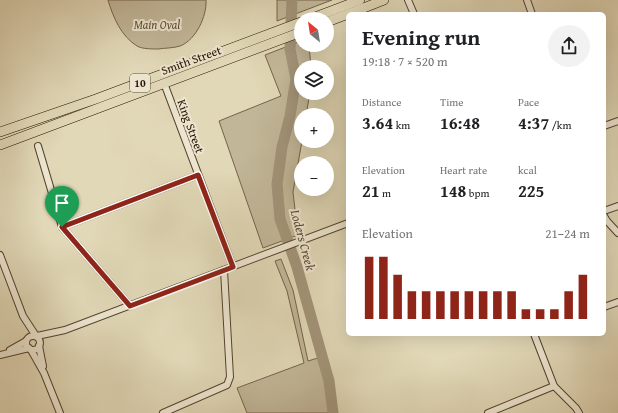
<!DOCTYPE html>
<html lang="en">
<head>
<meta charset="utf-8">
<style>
  :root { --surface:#fff; --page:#f2f2f2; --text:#202124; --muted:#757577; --accent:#8f2418 }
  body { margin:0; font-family:"Gentium Book Plus",serif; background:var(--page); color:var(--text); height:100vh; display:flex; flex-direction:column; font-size:15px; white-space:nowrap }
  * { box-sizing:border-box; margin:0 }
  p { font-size:13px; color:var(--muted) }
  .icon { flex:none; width:22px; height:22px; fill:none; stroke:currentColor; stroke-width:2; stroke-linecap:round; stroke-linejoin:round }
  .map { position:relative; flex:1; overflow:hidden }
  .drawer { position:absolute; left:346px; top:12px; width:260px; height:324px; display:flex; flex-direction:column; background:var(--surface); border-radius:6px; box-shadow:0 4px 16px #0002 }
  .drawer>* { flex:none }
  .needle { width:26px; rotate:330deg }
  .fabs { position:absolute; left:294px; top:12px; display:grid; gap:8px }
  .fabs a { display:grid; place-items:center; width:40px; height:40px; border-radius:50%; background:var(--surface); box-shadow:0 4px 16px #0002; font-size:20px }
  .pin { position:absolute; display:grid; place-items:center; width:34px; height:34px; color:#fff; margin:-41px -17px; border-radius:50% 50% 50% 0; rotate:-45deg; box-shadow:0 0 4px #0007 }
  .pin .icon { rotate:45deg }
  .round { display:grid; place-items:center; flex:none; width:42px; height:42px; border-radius:21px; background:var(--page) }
  .head { display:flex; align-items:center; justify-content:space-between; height:68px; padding:0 16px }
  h1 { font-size:22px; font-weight:800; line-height:30px }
  .stats { display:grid; grid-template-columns:repeat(3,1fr); gap:6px; height:68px; padding:4px 16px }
  .stats div { display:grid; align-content:center }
  .stats b { font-size:17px; font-weight:800 }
  .stats small { font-size:11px; font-weight:400 }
  .stats p { font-size:11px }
  .chart { height:112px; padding:8px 16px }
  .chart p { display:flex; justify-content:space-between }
  .chart svg { width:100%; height:72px; margin-top:4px; stroke:var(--accent); stroke-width:6 }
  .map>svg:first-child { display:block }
</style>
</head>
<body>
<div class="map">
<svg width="618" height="413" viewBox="0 0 618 413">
  <rect width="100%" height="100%" fill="#e1d8b7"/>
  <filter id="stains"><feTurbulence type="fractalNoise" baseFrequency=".005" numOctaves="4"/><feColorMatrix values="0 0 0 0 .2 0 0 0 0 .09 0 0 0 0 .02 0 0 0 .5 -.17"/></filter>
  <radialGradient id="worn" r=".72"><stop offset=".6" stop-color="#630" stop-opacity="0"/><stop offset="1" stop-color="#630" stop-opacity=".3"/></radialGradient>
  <g fill="#c1b698" stroke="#74634c">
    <path d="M108,0H206C207,16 196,40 180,46C174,48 165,48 158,49C152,49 142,49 137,46C121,36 113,17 108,0Z"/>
    <polygon points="277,0 332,0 277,21"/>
    <polygon points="301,41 301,45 309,45 311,67 301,67 301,93 310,93 306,115 301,115 302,141 293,192 298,235 263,248 219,121 281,96 265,55"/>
    <polygon points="281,259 293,290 308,361 321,357 329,381 333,413 247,413 237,388 304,363 287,291 275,261"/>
  </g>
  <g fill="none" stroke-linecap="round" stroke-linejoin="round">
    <polyline stroke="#a29479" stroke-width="11" points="292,0 290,49 296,79 290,116 282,147 277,184 280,219 297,267 329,381 333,413"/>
    <g stroke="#56422e" stroke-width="8">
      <g id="minor">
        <polyline points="408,0 414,14"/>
        <polyline points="527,0 532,14"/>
        <polyline points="164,83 233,267"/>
        <polyline points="604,126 618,121"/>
        <polyline points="38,146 62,227 130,306"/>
        <polyline points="604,211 618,206"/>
        <polyline points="604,216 607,221 618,233"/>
        <polyline points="62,227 198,175"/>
        <polyline points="0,255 23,316 36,336"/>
        <polyline points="604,307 618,302"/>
        <polyline points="534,334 554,386 576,408 579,413"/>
        <circle cx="33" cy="343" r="7"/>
        <polyline points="37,336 65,330 348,223"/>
        <polyline points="39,346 43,366"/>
        <polyline points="10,350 26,341"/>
        <polyline points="31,350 44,373 60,413"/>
        <polyline points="0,355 29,348"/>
        <polyline points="163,413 227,385 230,377 224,270"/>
        <polyline points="488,413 554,386"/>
      </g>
    </g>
    <g stroke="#271001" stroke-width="10">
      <g id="highway">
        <polyline points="348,14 384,0"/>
        <polyline points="310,19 360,0"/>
        <polyline points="327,22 348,14"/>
        <polyline points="0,132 96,99 301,22"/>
        <polyline points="0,145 301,32"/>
      </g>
    </g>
    <use href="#minor" stroke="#ece6d0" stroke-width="6"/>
    <use href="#highway" stroke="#e1d8b7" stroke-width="9"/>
  </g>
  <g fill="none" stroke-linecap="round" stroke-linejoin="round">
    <g stroke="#fff" stroke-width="8">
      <polygon id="route" points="198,175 233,267 130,306 62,227"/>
    </g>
    <use href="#route" stroke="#8f2418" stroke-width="5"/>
  </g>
  <g text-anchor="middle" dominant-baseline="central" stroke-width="4" stroke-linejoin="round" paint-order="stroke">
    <rect fill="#ece6d0" stroke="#62503f" stroke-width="1" x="130" y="74" width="20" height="18" rx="3"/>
    <g font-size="11" font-weight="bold" fill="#271001">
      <text x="140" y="83">10</text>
    </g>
    <g font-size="12" font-style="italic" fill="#5d4a36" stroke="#ece6d0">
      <text x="157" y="24">Main Oval</text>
    </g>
    <g font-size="12" fill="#271001" stroke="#ece6d0">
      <text transform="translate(191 60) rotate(-20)">Smith Street</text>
      <text transform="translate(191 126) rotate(70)">King Street</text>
    </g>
    <g font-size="13" font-style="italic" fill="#5e4b37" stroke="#ece6d0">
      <text transform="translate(303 240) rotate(75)">Loders Creek</text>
    </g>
  </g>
  <rect width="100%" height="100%" filter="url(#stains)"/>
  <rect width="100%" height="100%" fill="url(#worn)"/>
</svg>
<div class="fabs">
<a><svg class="needle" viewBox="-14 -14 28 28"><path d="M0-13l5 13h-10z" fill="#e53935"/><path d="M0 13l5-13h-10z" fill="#757577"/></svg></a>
<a><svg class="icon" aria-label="layers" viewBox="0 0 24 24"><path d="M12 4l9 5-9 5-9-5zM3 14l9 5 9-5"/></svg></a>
<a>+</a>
<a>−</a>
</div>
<div class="pin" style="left:62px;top:227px;background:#1e9e55"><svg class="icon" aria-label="arrive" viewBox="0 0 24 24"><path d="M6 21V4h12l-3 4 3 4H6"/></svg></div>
<section class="drawer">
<div class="head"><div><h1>Evening run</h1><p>19:18 · 7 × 520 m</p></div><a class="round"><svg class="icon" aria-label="share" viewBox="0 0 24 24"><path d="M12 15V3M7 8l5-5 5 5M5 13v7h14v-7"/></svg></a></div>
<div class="stats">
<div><p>Distance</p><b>3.64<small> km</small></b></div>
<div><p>Time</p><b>16:48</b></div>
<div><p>Pace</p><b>4:37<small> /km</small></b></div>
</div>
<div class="stats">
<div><p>Elevation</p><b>21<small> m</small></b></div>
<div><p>Heart rate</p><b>148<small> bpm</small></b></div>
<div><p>kcal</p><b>225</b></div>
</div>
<div class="chart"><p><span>Elevation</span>21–24 m</p>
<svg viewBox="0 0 160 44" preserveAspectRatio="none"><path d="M5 44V6M15 44V6M25 44V17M35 44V27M45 44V27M55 44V27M65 44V27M75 44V27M85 44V27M95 44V27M105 44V27M115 44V38M125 44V38M135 44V38M145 44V27M155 44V17"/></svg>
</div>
</section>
</div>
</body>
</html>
